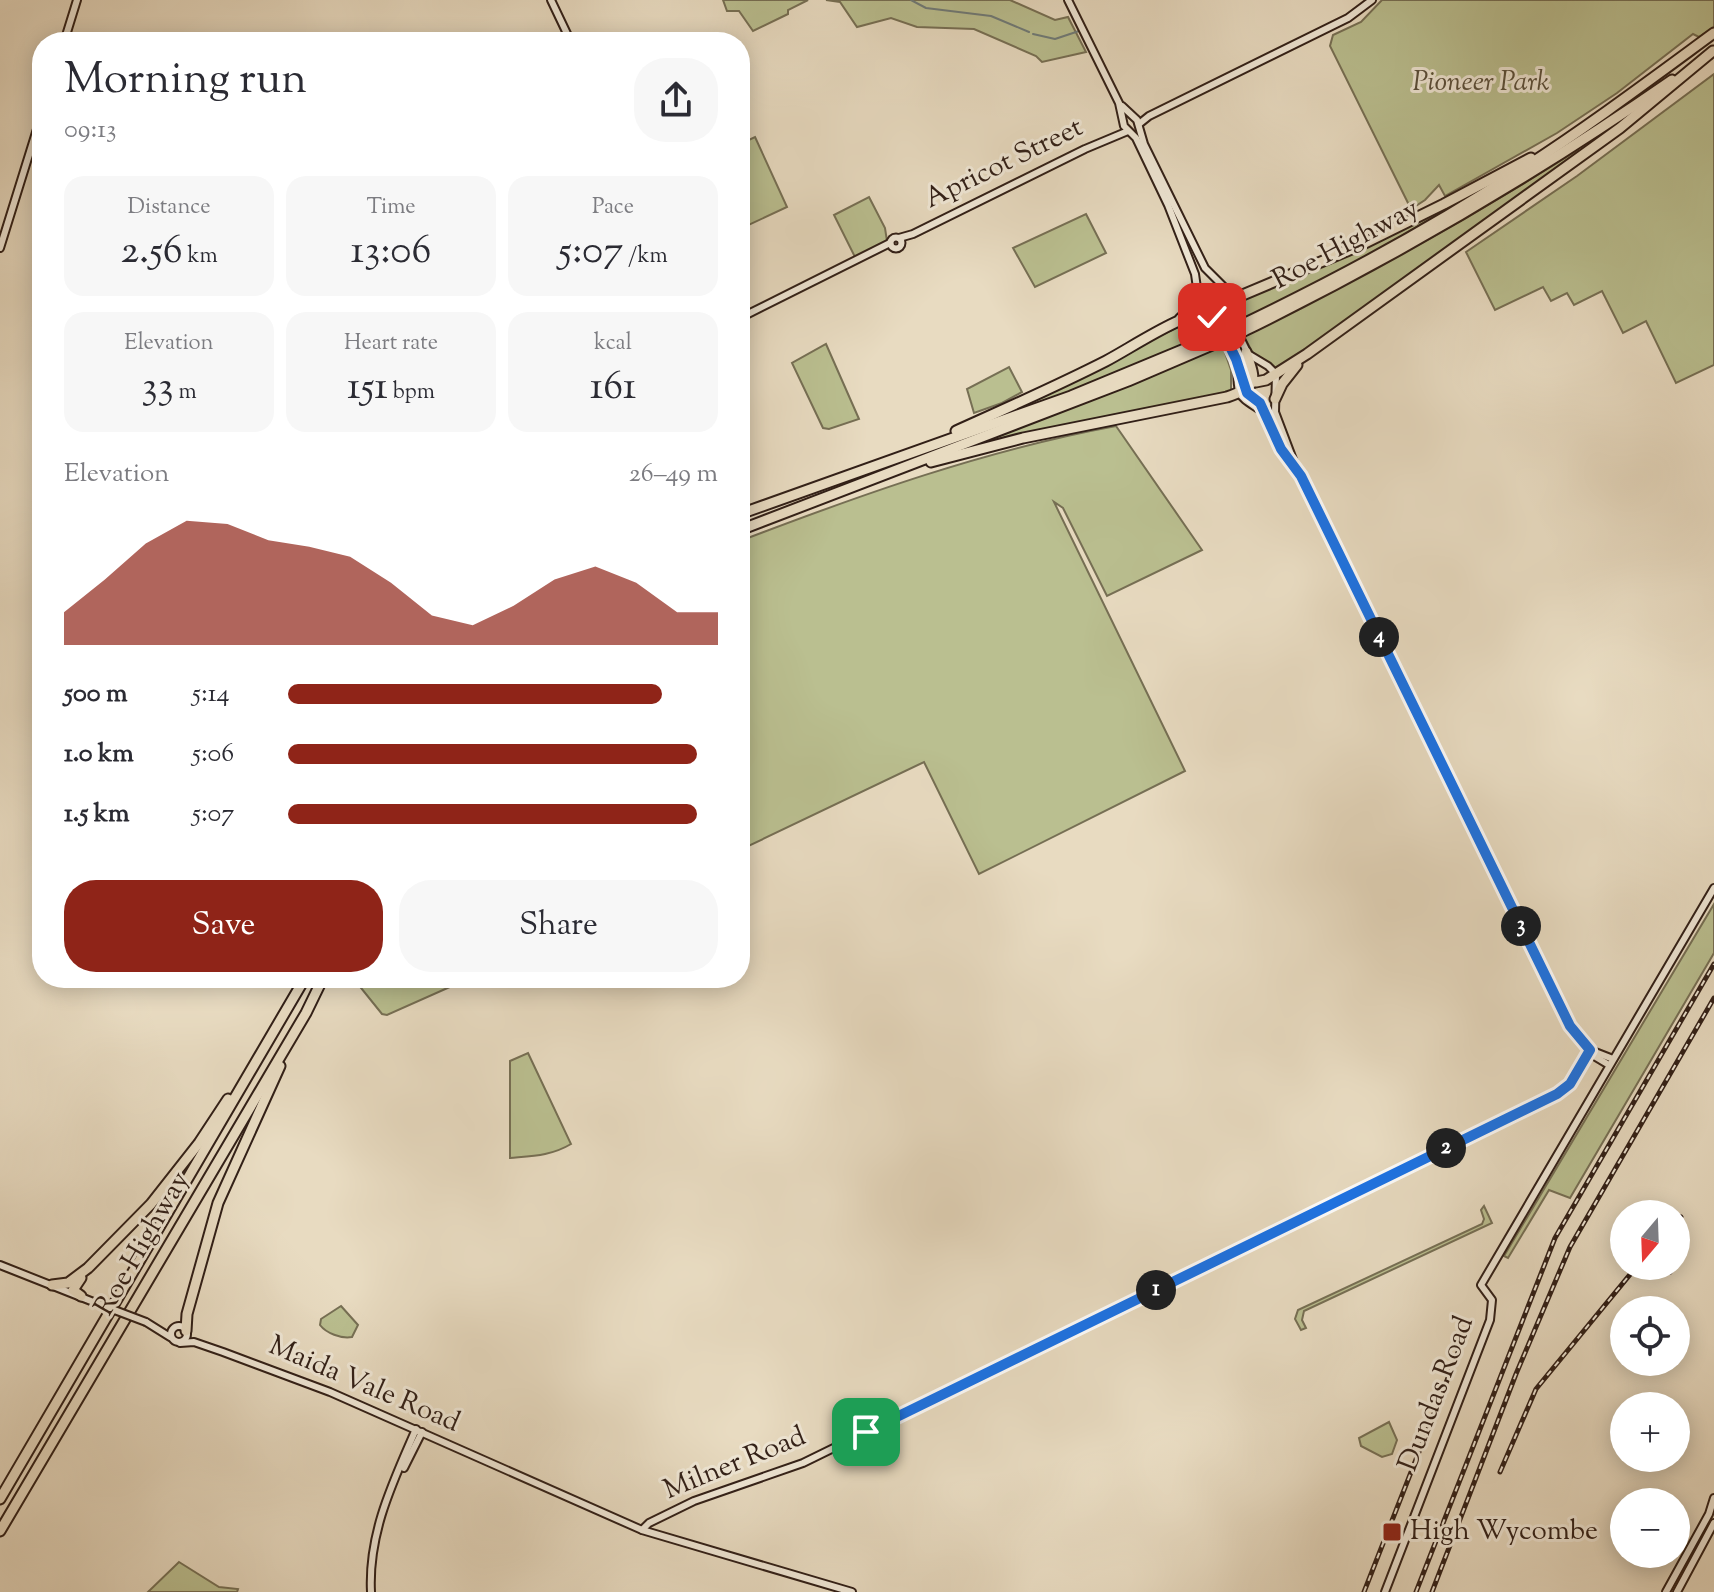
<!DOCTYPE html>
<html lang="en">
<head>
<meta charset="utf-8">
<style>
  :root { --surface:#fff; --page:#f7f7f7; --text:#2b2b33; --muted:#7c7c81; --accent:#8f2418 }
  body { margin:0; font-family:"Sorts Mill Goudy",serif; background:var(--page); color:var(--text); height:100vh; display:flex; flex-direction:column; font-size:30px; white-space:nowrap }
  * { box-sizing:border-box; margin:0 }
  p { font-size:26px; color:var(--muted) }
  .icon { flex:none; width:44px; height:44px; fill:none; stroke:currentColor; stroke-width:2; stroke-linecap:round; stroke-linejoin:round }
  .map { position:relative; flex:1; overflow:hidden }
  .side { position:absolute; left:32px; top:32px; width:718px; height:956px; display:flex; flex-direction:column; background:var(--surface); border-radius:32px; box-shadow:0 4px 20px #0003 }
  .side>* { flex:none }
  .needle { width:52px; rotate:199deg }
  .tools { position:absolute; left:1610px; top:1200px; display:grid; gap:16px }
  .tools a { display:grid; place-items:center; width:80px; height:80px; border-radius:50%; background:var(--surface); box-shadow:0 4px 20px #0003; font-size:40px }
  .pin { position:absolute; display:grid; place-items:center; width:68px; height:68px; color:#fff; margin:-34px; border-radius:16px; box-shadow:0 4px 12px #0006 }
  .km { position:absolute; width:40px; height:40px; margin:-20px; border-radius:50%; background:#222; color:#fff; font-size:22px; line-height:40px; text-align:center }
  .round { display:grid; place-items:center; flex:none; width:84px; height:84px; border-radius:32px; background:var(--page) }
  .overview { display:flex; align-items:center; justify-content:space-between; height:136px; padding:0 32px }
  h1 { font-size:44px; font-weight:600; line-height:60px }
  .metrics { display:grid; grid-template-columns:repeat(3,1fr); gap:12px; height:136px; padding:8px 32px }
  .metrics div { display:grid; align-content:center; border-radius:20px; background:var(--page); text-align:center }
  .metrics b { font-size:40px; font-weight:600 }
  .metrics small { font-size:22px; font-weight:400 }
  .metrics p { font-size:22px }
  .chart { height:224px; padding:16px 32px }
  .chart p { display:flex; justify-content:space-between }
  .chart svg { width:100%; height:144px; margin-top:8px; fill:var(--accent); opacity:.7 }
  .primary-button { display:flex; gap:16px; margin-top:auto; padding:16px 32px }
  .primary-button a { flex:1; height:92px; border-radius:32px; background:var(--accent); color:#fff; font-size:32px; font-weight:600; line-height:92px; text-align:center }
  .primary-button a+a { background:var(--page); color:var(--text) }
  ul { padding:0 32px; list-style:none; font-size:26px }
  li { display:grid; grid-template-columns:128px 96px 1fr; align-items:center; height:60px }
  li i { height:20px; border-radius:10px; background:var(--accent) }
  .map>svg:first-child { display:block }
</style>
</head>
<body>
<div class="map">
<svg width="1714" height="1592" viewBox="0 0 1714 1592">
  <rect width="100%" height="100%" fill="#e8dbc1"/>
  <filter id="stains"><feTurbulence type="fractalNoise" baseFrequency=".0025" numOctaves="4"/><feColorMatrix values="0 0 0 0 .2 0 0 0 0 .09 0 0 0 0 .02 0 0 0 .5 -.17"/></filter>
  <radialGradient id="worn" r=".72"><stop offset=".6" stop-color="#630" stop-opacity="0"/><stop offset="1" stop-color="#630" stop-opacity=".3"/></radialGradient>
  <g fill="#babf90" stroke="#766f54" stroke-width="2">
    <polygon points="723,0 808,0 788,10 788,14 753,31 739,11 727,11"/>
    <polygon points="826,0 1010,0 1055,20 1068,17 1086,52 1042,62 1036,56 974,29 917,27 891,18 857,27 840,2"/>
    <polygon points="1382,0 1714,0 1714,27 1699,37 1693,34 1617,93 1557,133 1445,196 1439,185 1425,200 1411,209 1330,46 1333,35 1361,22"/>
    <polygon points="1714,74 1714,365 1676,383 1646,321 1623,333 1602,291 1574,305 1567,293 1551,301 1543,287 1495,310 1466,252 1577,176"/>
    <polygon points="755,137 787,207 740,229 740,144"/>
    <path d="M1578,150L1582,155L1278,370L1253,353L1243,335C1360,281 1469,218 1578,150Z"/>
    <polygon points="1492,183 1357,262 1237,323 1234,309 1242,300"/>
    <polygon points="869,197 885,228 887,241 855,257 834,215"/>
    <polygon points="1086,214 1106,253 1035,287 1013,248"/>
    <polygon points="1197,318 1210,324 1216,331 1166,355 933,443"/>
    <polygon points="826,344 859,419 829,429 823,428 792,363"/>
    <polygon points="1222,344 1231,370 1231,392 923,461 1138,382"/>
    <polygon points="1009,367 1022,392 1002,403 974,413 967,389"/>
    <path d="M1116,426L1202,550L1107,596L1063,508L1054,502L1185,771L979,874L924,762L740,850V541C863,494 986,450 1116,426Z"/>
    <polygon points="1714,904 1714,953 1570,1198 1549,1190 1508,1258 1504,1256"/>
    <polygon points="353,978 470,978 387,1015 382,1014"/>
    <path d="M528,1053L571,1144C551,1156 532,1156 510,1158V1061Z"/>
    <polygon points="1484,1206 1492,1223 1304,1311 1302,1320 1306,1328 1301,1330 1295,1319 1298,1310 1482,1224 1484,1219 1481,1210"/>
    <path d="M341,1306L358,1325L352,1337C341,1339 326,1333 320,1325L321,1319Z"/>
    <polygon points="1389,1422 1397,1440 1392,1454 1382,1457 1361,1446 1359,1438"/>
    <polygon points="179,1562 219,1587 238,1589 237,1592 148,1592"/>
  </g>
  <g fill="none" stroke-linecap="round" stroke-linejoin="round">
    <g stroke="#6f7b79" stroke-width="2">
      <polyline points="911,0 926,8 991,16 1029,32"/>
      <polyline points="1033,34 1055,39 1079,31"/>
    </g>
    <g stroke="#311f17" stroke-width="10">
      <g id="secondary">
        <polyline points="551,0 571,42"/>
        <polyline points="1068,0 1119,103 1124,126 1136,138 1168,205 1195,274 1200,309 1219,325"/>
        <polyline points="64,42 77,0"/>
        <polyline points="1122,106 1137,120 1144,144 1205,268 1229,292 1232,321"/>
        <polyline points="1139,124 1149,116 1348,18 1372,0"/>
        <circle cx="896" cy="243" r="5.5"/>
        <polyline points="899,238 913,234 1085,149 1128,131"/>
        <polyline points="0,248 42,113"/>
        <polyline points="740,318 890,243"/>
        <polyline points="1237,331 1248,354 1268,366 1276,374 1275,412 1297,470"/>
        <polyline points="1226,338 1241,370 1246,390 1263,407 1281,449 1301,476 1570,1026 1594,1056 1609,1065"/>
        <path d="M1237,364C1238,401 1237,394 1266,414"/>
        <polyline points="1590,1050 1613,1059"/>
        <polyline points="0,1265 96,1303"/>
        <polyline points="146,1322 170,1337"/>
        <circle cx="179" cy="1334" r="8"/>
        <polyline points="180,1343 194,1342 223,1352 330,1392 642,1530 852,1592"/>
        <polyline points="404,1468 422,1432"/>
        <polyline points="642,1530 649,1523 694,1501 803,1463 1557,1094 1570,1084 1590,1050"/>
        <path d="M371,1592C368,1533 393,1482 416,1429"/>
        <polyline points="1385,1592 1490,1320 1492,1300 1481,1285 1714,888"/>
        <polyline points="1666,1592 1709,1514 1714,1498"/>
        <polyline points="1677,1592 1714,1523"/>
      </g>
    </g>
    <g stroke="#311f17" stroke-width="13">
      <g id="highway">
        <polyline points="1180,319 1193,307 1198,293"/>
        <path d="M1241,325C1337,279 1430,229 1519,171C1586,128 1650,80 1714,33"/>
        <polyline points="1221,328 1220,311 1226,302 1361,245 1444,204 1531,158"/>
        <path d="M1244,331C1393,258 1535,175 1672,80"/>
        <polyline points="1241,370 1249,380 1256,382 1266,380 1307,354 1620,128 1713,51"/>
        <polyline points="1275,399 1282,384 1297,365"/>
        <path d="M956,431C1007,408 1057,386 1106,361C1136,345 1185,311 1217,310L1232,320"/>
        <path d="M931,462L1023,438L1227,397C1259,386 1256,381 1246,352"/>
        <polyline points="740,514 1071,396 1216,336"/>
        <polyline points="740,530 1128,381 1219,342"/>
        <polyline points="81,1278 73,1290 81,1296"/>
        <polyline points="52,1285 68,1283 88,1268 151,1204 199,1143 228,1099"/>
        <polyline points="186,1331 187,1314 218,1203 280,1066"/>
        <polyline points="0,1499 305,978"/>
        <polyline points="0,1531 306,1013 323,978"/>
      </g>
    </g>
    <use href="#secondary" stroke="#f0e8d7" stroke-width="6"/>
    <use href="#highway" stroke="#e8dbc1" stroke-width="9"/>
    <g stroke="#311f17" stroke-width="5">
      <g id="rail">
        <polyline points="1676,1223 1681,1217"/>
        <polyline points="1670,1272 1674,1266"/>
        <polyline points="1500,1472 1536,1389 1637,1266"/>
        <polyline points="1364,1592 1466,1332"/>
        <polyline points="1416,1592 1555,1238 1714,964"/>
        <polyline points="1432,1592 1516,1374 1570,1247 1714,998"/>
      </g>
    </g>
    <use href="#rail" stroke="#f0e8d7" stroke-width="2" stroke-dasharray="6" stroke-linecap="butt"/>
    <g stroke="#311f17" stroke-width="10" stroke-linecap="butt">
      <polyline id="secondary-bridge" points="96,1303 146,1322"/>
    </g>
    <g stroke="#311f17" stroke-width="13" stroke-linecap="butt">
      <g id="highway-bridge">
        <polyline points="1216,336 1241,325"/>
        <polyline points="1219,342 1244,331"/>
      </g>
    </g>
    <use href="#secondary-bridge" stroke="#f0e8d7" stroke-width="6"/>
    <use href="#highway-bridge" stroke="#e8dbc1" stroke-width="9"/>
  </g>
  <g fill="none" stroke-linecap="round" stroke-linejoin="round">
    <g stroke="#fff" stroke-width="16">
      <polyline id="route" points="866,1432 1557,1094 1570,1084 1590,1050 1570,1026 1301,476 1281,449 1260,403 1247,393 1236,359 1221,328 1212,317"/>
    </g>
    <use href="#route" stroke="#1a73e8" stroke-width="10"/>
  </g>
  <rect fill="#8f2418" stroke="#f0e8d7" stroke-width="3" x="1382" y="1522" width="20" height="20" rx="4"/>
  <g text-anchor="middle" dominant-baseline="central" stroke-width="6" stroke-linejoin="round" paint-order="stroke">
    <g font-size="28" font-style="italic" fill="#5a4f3b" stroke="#f0e8d7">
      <text x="1481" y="83">Pioneer Park</text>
    </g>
    <g font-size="28" fill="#311f17" stroke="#f0e8d7">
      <text transform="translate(1004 164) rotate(-26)">Apricot Street</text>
      <text transform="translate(1346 245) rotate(-28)">Roe Highway</text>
      <text transform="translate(143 1244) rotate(-60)">Roe Highway</text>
      <text transform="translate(364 1385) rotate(23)">Maida Vale Road</text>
      <text transform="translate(1437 1394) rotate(-69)">Dundas Road</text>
      <text transform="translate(735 1464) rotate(-22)">Milner Road</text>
    </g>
    <g font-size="28" fill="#311f17" stroke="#f0e8d7" text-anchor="start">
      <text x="1410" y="1532">High Wycombe</text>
    </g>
  </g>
  <rect width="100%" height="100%" filter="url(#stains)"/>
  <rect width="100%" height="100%" fill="url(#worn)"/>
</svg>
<div class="tools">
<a><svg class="needle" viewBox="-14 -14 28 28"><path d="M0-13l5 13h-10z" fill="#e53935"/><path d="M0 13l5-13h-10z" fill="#7c7c81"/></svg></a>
<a><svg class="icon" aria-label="locate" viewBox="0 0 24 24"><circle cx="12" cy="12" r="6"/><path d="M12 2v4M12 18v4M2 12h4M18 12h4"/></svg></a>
<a>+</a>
<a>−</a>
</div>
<div class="pin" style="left:866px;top:1432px;background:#1e9e55"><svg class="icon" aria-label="arrive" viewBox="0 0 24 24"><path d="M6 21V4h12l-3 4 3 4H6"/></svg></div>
<div class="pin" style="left:1212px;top:317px;background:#d93025"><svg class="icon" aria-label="check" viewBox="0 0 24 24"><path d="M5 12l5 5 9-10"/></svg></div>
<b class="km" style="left:1156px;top:1290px">1</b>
<b class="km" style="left:1446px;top:1148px">2</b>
<b class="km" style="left:1521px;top:926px">3</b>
<b class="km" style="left:1379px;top:637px">4</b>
<section class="side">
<div class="overview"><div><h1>Morning run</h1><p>09:13</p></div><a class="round"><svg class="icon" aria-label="share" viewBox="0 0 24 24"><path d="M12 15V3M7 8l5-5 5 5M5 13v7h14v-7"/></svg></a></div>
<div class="metrics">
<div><p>Distance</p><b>2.56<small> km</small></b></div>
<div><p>Time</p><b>13:06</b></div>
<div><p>Pace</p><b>5:07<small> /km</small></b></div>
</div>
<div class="metrics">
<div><p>Elevation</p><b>33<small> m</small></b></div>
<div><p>Heart rate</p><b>151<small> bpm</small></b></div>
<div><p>kcal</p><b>161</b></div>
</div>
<div class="chart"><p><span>Elevation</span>26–49 m</p>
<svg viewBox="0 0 160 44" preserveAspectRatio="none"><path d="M0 44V34L10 24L20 13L30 6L40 7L50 12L60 14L70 17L80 25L90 35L100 38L110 32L120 24L130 20L140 25L150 34L160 34V44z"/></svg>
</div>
<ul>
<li><b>500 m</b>5:14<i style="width:87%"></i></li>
<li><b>1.0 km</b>5:06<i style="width:95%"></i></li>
<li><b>1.5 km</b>5:07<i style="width:95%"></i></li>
</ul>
<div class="primary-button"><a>Save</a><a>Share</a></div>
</section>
</div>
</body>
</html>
